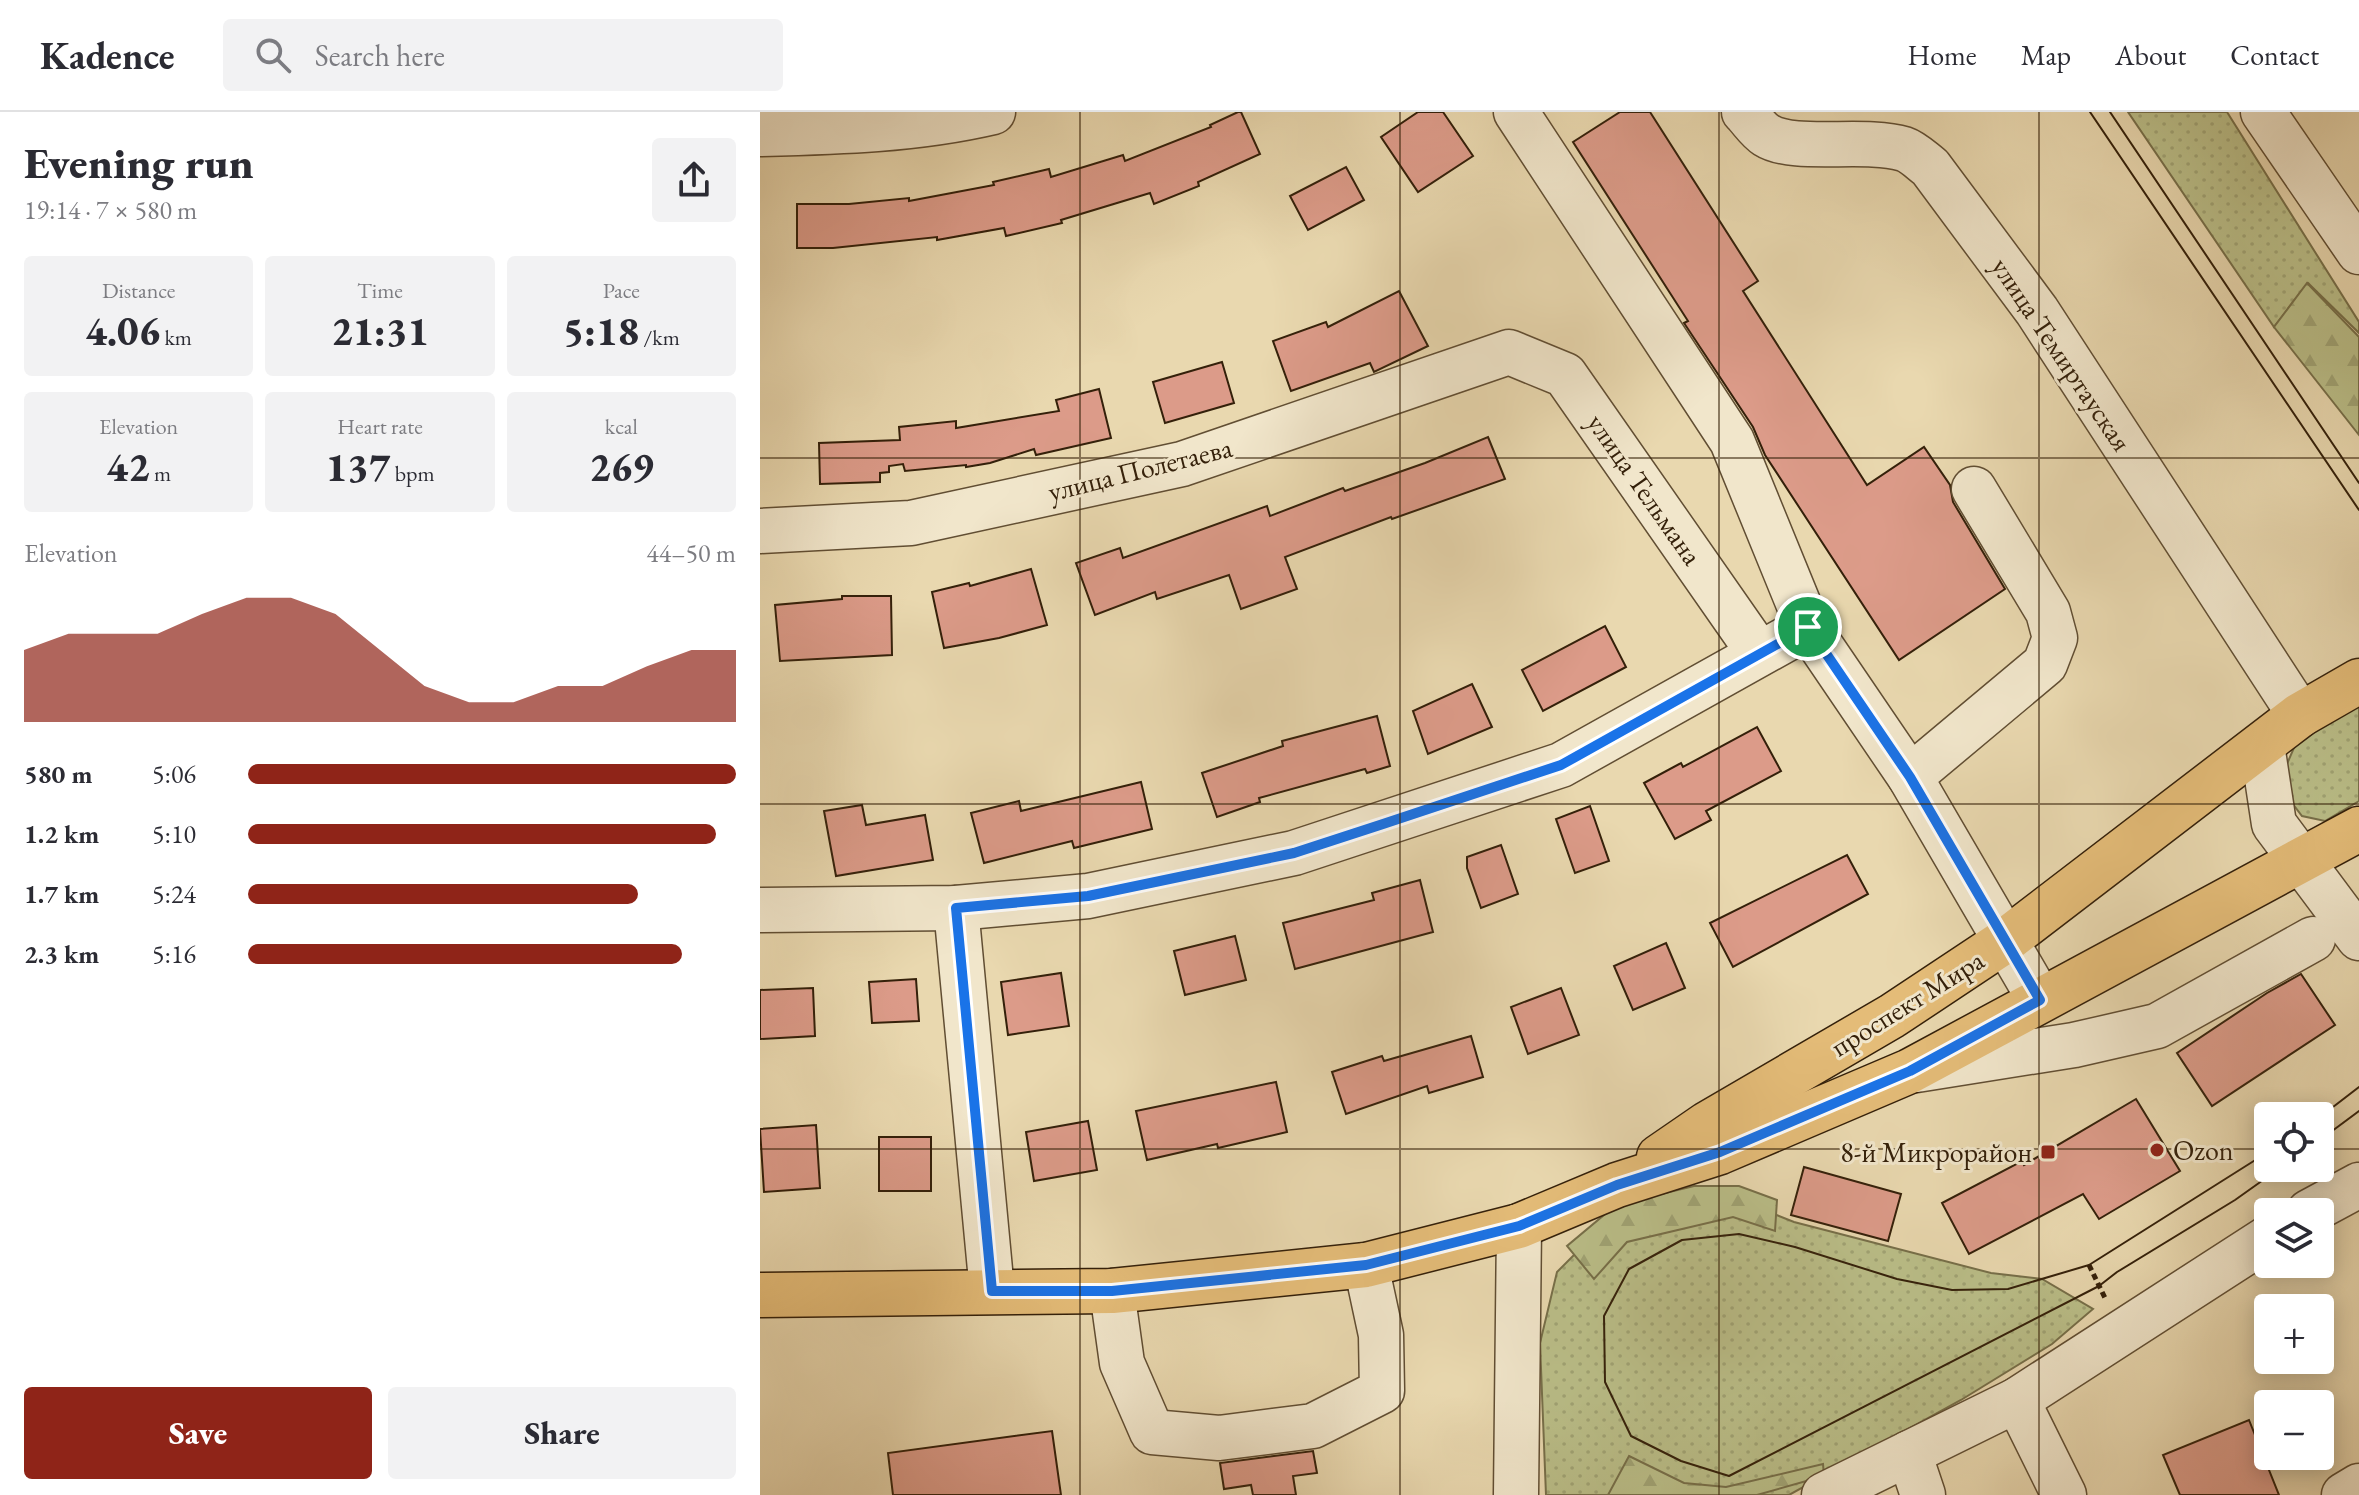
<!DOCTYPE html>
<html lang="en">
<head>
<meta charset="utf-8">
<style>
  :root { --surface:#fff; --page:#f2f2f3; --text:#2b2b33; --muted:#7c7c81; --line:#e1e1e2; --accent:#8f2418 }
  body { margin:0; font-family:"EB Garamond",serif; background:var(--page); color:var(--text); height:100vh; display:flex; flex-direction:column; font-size:30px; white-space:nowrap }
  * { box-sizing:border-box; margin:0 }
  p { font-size:26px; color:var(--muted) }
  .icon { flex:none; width:44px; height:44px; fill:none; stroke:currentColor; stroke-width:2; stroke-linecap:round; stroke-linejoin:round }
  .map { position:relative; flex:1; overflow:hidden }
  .drawer { display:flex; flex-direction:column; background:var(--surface); width:760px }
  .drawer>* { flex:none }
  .fabs { position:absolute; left:1494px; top:990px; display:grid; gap:16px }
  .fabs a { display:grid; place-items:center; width:80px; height:80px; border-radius:8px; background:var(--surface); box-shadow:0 4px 20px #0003; font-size:40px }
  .pin { position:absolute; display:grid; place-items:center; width:68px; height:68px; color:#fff; margin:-34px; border:4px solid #fff; border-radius:50%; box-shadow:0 2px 8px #0007 }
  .round { display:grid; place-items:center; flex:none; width:84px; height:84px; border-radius:8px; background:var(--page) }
  .head { display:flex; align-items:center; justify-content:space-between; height:136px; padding:0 24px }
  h1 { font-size:44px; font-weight:800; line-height:60px }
  .stats { display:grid; grid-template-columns:repeat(3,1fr); gap:12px; height:136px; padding:8px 24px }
  .stats div { display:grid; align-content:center; border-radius:8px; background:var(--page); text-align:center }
  .stats b { font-size:40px; font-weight:800 }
  .stats small { font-size:22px; font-weight:400 }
  .stats p { font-size:22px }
  .chart { height:224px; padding:16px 24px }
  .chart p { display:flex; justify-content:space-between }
  .chart svg { width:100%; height:144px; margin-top:8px; fill:var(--accent); opacity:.7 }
  .primary-button { display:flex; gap:16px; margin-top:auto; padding:16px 24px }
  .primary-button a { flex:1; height:92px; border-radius:8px; background:var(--accent); color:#fff; font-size:32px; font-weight:800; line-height:92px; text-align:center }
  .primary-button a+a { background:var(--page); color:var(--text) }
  ul { padding:0 24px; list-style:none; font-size:26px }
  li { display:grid; grid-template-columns:128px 96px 1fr; align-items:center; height:60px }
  li i { height:20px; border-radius:10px; background:var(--accent) }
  header { display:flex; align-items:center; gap:48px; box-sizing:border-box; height:112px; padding:0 40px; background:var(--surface); border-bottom:2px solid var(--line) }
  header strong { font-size:38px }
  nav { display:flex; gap:44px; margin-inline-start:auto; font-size:28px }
  .search { width:560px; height:72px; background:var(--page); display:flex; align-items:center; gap:20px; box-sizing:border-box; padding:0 28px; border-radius:8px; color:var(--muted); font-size:30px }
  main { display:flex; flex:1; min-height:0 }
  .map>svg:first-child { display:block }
</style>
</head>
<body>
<header>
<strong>Kadence</strong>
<div class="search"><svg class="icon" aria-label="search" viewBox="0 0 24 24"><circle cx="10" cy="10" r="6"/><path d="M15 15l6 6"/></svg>Search here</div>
<nav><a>Home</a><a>Map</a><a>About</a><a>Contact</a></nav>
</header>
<main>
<section class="drawer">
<div class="head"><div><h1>Evening run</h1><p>19:14 · 7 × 580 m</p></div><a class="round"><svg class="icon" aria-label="share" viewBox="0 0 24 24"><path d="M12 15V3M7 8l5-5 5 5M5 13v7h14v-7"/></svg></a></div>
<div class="stats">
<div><p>Distance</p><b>4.06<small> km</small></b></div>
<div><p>Time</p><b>21:31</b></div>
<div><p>Pace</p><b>5:18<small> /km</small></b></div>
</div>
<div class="stats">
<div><p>Elevation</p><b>42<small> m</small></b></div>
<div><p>Heart rate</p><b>137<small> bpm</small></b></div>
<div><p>kcal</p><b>269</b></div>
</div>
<div class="chart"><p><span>Elevation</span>44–50 m</p>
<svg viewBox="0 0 160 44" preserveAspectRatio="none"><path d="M0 44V22L10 17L20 17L30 17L40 11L50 6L60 6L70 11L80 22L90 33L100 38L110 38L120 33L130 33L140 27L150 22L160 22V44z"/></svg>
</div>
<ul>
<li><b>580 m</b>5:06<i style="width:100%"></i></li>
<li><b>1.2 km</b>5:10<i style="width:96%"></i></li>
<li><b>1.7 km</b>5:24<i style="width:80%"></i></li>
<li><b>2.3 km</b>5:16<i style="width:89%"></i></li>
</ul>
<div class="primary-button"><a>Save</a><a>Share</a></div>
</section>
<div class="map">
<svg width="1599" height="1383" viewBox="0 0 1599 1383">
  <defs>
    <pattern id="grass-dots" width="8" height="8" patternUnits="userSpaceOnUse" patternTransform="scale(2)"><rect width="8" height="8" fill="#babe88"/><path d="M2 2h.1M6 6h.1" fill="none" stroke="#a0a374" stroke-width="1.8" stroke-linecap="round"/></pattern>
    <pattern id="forest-firs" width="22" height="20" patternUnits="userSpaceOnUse" patternTransform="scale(2)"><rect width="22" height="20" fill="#babe88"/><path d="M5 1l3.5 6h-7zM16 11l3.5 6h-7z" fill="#a0a374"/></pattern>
  </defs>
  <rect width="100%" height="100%" fill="#e9d8af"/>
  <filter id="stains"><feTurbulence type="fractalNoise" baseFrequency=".0025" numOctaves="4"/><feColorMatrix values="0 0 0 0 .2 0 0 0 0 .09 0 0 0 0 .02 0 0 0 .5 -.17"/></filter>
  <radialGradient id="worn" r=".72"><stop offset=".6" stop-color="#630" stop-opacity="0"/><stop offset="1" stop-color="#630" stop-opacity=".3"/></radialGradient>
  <g fill="url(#grass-dots)" stroke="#776f49" stroke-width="2">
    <polygon points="1368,0 1467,0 1599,210 1599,221 1548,171 1514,215"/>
    <polygon points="1599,593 1599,689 1565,709 1542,704 1526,683 1524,659 1536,631"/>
    <polygon points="967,1083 1034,1110 1231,1161 1282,1167 1333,1197 1292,1232 1201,1288 1029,1383 786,1383 780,1231 797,1160 844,1113"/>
  </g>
  <g fill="url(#forest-firs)" stroke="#776f49" stroke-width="2">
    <polygon points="1547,171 1599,225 1599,323 1514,215"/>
    <polygon points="934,1074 979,1074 1017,1088 1015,1119 973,1105 867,1130 834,1167 807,1134 856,1093"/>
    <polygon points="869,1344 924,1371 966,1375 1063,1352 1064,1364 997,1383 848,1383"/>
  </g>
  <g fill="#dc9b89" stroke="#34200a" stroke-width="2">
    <polygon points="478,0 481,0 500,42 438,70 439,74 394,92 390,81 301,108 302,111 246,124 244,116 177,128 177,125 73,136 37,136 37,92 89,92 149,86 149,89 234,73 233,70 289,57 291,65 363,43 365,49 451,15 450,13"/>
    <polygon points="658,0 683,0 713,44 658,80 621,25"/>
    <polygon points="860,0 890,0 998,169 983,179 1107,373 1164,335 1190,373 1193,390 1245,477 1139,548 1005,343 993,315 924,211 928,209 813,30"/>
    <polygon points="586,55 604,88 548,118 530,84"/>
    <polygon points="639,179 668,234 614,260 610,251 531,279 513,229 566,210 568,215"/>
    <polygon points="462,250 474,291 405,311 393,270"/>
    <polygon points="339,277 351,326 276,343 274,337 230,351 206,355 206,353 145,359 143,352 129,354 129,360 120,361 120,370 60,372 59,331 140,328 139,315 196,309 196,316 299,299 296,288"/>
    <polygon points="728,325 745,367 632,407 631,405 525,445 537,477 481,497 469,463 397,487 395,480 335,503 316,451 360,436 363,446 507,394 510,404 583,376 585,379 665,351"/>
    <polygon points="271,457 287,513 239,526 184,536 172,480 209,471 210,474"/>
    <polygon points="82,484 131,484 132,543 20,549 15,493 82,487"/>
    <polygon points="845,514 866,555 783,599 762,558"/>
    <polygon points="712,572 732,615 668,642 653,599"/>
    <polygon points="617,604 630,654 607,661 605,657 499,686 500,690 457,705 442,661 523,634 522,629"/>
    <polygon points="997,615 1021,659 946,699 951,708 915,727 884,671 921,651 923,655"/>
    <polygon points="381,670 392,717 314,736 312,729 224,751 211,701 259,689 261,699"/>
    <polygon points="102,693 106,713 165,703 173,748 76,764 64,699"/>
    <polygon points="830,694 849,749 815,761 796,707"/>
    <polygon points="741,733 758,782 721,796 707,756 707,745"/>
    <polygon points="1087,743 1108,782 973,855 950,811"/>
    <polygon points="660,768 673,820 535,857 523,811 614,788 612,781"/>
    <polygon points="475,824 486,868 425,883 414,839"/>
    <polygon points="906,831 925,876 873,898 854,854"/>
    <polygon points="301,861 309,914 248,923 241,870"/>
    <polygon points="1541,862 1575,913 1452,994 1417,941 1507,881"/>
    <polygon points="156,867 159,909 112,911 109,870"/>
    <polygon points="53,876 55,924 0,927 0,878"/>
    <polygon points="801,876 819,923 768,942 751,895"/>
    <polygon points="711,924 723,965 669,981 667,974 586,1002 572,960 622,944 624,949"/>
    <polygon points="516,970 527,1020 458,1036 457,1032 387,1048 376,999"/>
    <polygon points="1376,987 1420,1059 1339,1107 1323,1082 1209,1142 1182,1091 1262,1049 1264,1053"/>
    <polygon points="328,1009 337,1058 274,1069 266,1020"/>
    <polygon points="56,1013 60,1076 4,1080 0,1017"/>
    <rect x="119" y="1025" width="52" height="54"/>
    <polygon points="1044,1055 1141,1082 1128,1129 1031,1103"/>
    <polygon points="1489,1308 1519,1383 1420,1383 1403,1343"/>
    <polygon points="292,1319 301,1383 133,1383 128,1341"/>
    <polygon points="553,1339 557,1361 533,1364 536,1383 493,1383 491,1373 464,1377 460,1351"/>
  </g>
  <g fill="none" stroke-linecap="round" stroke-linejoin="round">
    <g stroke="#614e33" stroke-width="47">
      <g id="minor">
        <polyline points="756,0 972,329 1048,515 1150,665 1280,888"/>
        <path d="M984,0C991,7 998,18 1006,23C1034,41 1104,25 1144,37C1153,40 1162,49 1170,55L1277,199L1540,603"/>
        <polyline points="1503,0 1599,140"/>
        <path d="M0,22C78,20 156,18 233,0"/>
        <polyline points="0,419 151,411 422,352 749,240 805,263 999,541"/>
        <polyline points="1502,633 1514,712 1599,826"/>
        <polyline points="1150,665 1285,552 1295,526 1288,500 1214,377"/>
        <polyline points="196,796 232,1179"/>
        <polyline points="0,798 196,796 328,784 534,741 801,653 1048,515"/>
        <polyline points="1156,958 1314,933 1397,914 1553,827"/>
        <polyline points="1549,1100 1599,1073"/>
        <polyline points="352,1179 362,1251 392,1320 459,1326 553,1314 622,1279 621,1223 606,1153"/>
        <polyline points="1257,1288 1304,1383"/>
        <polyline points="1149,1341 1163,1383"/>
        <polyline points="756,1383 759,1114"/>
        <polyline points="1064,1383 1257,1288 1508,1126"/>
        <polyline points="1584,1383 1599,1374"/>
      </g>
    </g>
    <g stroke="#34200a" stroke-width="47">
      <g id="major">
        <polyline points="899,1045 947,1012 1132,904 1245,829 1540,603 1599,569"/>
        <polyline points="0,1183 352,1179 606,1153 759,1114 857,1073 960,1040 1150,959 1599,717"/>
      </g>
    </g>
    <polyline stroke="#34200a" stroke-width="5" stroke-dasharray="6 4" stroke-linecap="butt" points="1329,1153 1346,1188"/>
    <use href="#minor" stroke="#f1e6cb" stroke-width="44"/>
    <use href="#major" stroke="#e4bc78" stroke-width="44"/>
    <g stroke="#34200a" stroke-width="2">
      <polyline points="1330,0 1599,398"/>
      <polyline points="1350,0 1599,371"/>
      <polyline points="1560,1005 1599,975"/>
      <polyline points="1560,1028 1599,999"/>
      <polyline points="1508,1040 1329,1153 1248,1177 1192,1178 1137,1167 1035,1135 979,1122 922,1128 869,1157 844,1204 845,1270 871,1324 921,1349 969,1364 1339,1174 1357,1160 1475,1088 1520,1056"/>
    </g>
  </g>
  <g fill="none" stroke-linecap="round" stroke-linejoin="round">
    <g stroke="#fff" stroke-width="16">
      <polygon id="route" points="1048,515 1150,665 1280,888 1150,959 960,1040 857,1073 759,1114 606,1153 352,1179 232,1179 196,796 328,784 534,741 623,712 801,653"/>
    </g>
    <use href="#route" stroke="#1a73e8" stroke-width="10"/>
  </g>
  <path fill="none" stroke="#34200a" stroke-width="2" stroke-opacity="0.55" d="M320,0V1383M640,0V1383M959,0V1383M1279,0V1383M0,346H1599M0,692H1599M0,1037H1508M1560,1037H1599"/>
  <g fill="#8f2418" stroke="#f1e6cb" stroke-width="3">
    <circle cx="1397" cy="1038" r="8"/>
    <rect x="1280" y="1032" width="16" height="16" rx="4"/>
  </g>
  <g text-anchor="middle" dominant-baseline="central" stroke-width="6" stroke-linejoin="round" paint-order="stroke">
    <g font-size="28" fill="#34200a" stroke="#f1e6cb">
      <text transform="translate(1302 242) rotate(56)">улица Темиртауская</text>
      <text transform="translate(380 357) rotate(-14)">улица Полетаева</text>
      <text transform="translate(885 377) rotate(55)">улица Тельмана</text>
      <text transform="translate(1147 891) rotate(-32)">проспект Мира</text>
    </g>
    <g font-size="28" fill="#34200a" stroke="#f1e6cb" text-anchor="start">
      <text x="1413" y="1038">Ozon</text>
      <text x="1272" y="1040" text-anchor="end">8-й Микрорайон</text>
    </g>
  </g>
  <rect width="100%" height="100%" filter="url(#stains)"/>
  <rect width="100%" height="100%" fill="url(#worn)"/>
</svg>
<div class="fabs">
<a><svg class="icon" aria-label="locate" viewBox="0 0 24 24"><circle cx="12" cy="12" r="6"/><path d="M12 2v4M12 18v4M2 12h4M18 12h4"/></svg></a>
<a><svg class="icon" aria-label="layers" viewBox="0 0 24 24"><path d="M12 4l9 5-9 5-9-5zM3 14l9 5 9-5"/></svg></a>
<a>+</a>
<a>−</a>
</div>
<div class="pin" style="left:1048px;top:515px;background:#1e9e55"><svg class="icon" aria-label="arrive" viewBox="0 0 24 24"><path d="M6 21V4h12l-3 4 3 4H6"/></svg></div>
</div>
</main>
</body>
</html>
